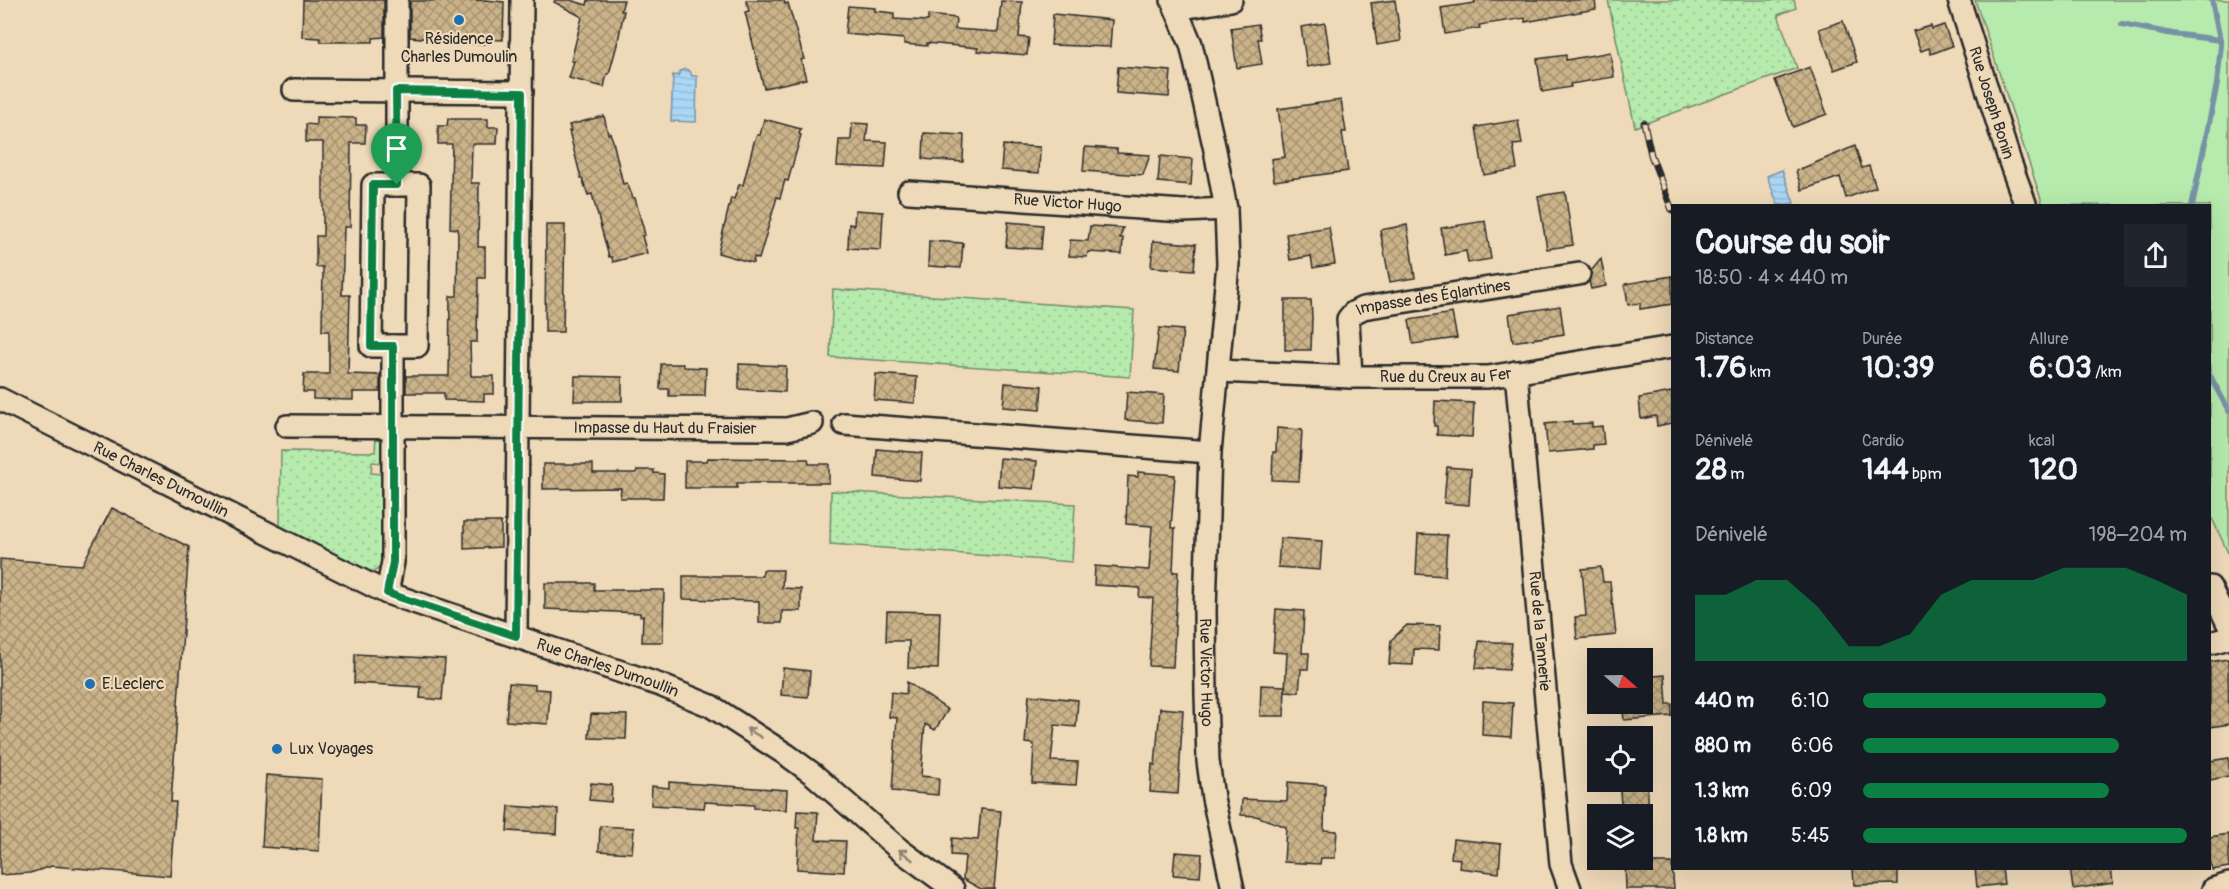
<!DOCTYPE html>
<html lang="fr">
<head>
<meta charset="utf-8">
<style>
  :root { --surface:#171b24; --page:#20242c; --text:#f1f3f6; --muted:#9ea1a6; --accent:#0b8043 }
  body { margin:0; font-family:Pangolin,sans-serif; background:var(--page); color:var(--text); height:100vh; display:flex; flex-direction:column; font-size:22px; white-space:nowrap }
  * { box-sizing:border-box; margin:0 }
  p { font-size:20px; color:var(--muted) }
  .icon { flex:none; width:33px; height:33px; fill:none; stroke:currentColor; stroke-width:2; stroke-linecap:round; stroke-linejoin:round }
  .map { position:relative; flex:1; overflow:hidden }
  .drawer { position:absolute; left:1671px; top:204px; width:540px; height:666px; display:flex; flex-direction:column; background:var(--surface); border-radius:0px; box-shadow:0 6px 24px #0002 }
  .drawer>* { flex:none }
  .needle { width:39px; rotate:110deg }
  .tools { position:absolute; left:1587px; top:648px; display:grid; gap:12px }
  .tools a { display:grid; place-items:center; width:66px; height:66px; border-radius:0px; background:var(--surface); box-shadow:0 6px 24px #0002; font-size:30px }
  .pin { position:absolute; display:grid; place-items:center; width:51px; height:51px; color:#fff; margin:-62px -26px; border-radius:50% 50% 50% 0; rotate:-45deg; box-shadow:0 0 6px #0007 }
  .pin .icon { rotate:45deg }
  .round { display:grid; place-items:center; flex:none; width:63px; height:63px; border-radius:0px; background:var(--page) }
  .overview { display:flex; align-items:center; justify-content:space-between; height:102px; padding:0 24px }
  h1 { font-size:33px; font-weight:700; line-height:45px }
  .stats { display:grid; grid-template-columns:repeat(3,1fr); gap:9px; height:102px; padding:6px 24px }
  .stats div { display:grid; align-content:center }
  .stats b { font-size:30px; font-weight:700 }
  .stats small { font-size:16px; font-weight:400 }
  .stats p { font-size:16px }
  .chart { height:168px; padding:12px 24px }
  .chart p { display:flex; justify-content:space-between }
  .chart svg { width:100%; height:108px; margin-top:6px; fill:var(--accent); opacity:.7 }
  ul { padding:0 24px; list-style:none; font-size:20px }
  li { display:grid; grid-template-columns:96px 72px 1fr; align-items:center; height:45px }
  li i { height:15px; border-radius:8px; background:var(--accent) }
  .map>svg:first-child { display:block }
</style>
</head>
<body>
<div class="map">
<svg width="2229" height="889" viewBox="0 0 2229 889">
  <defs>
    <pattern id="grass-dots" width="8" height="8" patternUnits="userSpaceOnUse" patternTransform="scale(1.5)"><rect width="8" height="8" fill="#b6ebad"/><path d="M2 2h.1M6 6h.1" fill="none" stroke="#9dca95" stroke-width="1.8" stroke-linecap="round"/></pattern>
    <pattern id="water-rules" width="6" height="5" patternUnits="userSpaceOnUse" patternTransform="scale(1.5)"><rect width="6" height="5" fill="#abd7f7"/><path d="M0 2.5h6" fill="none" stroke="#93b9d4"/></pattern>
    <pattern id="building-cross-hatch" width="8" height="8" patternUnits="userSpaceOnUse" patternTransform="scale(1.5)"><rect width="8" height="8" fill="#cbb389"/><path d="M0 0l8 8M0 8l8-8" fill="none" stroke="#a59270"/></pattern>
  </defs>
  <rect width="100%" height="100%" fill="#eed9b8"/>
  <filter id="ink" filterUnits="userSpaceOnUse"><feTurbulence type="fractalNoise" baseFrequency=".0167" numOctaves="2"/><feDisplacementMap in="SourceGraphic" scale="12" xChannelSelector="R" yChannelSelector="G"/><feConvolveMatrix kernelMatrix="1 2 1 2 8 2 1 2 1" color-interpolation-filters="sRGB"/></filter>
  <g filter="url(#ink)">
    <g fill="url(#grass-dots)" stroke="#708b6c" stroke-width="1.5">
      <polygon points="1608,0 1794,0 1796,8 1778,15 1797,68 1635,127"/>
      <polygon points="833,289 1134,310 1130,377 830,357"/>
      <polygon points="376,437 382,439 384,448 383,463 372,462 371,473 382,474 384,560 377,570 365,573 280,531 281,451 375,452"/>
      <polygon points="831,491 1075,504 1072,562 830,544"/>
    </g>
    <polygon fill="#b6ebad" stroke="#708b6c" stroke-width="1.5" points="1975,0 2229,0 2229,555 2210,514 2210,206 2043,205"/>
    <g fill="url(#water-rules)" stroke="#7892a5" stroke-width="1.5">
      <polygon points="685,69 690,71 692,76 697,76 696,122 671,121 673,75 678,76 680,71"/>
      <polygon points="1782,170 1794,203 1778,205 1767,176"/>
    </g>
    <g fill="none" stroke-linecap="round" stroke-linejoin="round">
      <g stroke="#7892a5" stroke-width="6">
        <polyline points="2122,24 2173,34 2220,40"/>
        <polyline points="2192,206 2217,84 2221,45 2212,0"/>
        <polyline points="2210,376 2229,411"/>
      </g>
    </g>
    <g fill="url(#building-cross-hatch)" stroke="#2b2b2b" stroke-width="1.5">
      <polygon points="303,0 384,0 384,37 373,38 373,42 321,42 320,38 302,37"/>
      <polygon points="486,0 504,2 503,40 485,39 485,44 433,43 433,39 410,37 410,1"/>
      <polygon points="555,0 570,0 587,5 588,0 624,0 621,11 624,11 618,41 609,74 607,74 604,87 569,78 574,61 571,61 582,17 554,2"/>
      <polygon points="746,0 784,0 785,4 788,3 804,59 801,60 806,79 764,88 745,12 749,11"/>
      <polygon points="1395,0 1401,41 1377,45 1371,3"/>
      <polygon points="1474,0 1595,0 1596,9 1525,22 1525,18 1479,25 1480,28 1445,34 1441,8 1475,3"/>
      <polygon points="1001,1 1022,2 1019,37 1029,38 1027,55 977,51 978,48 927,43 927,46 904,44 904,39 845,34 848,6 875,8 875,11 894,13 894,19 928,21 928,15 956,18 955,29 998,32"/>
      <polygon points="1053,14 1112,20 1110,47 1051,45"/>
      <polygon points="1843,21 1857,62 1834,70 1819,29"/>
      <polygon points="1325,23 1331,63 1307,67 1301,27"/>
      <polygon points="1258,24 1261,39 1258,39 1262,64 1237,68 1231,28"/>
      <polygon points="1944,25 1952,46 1931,54 1929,48 1921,51 1913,31 1931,26 1932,29"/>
      <polygon points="1610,52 1614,77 1570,84 1571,87 1542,92 1537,59 1566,55 1566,60"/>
      <polygon points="1118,67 1171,71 1169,97 1116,93"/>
      <polygon points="1810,67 1827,114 1793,127 1775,80"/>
      <polygon points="1341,100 1346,132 1342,132 1348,171 1274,181 1271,159 1285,157 1278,109"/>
      <polygon points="604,116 608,134 610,133 613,141 623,184 627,183 633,198 635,198 643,227 645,235 642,236 647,253 613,262 612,257 609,257 592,194 588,195 582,178 581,178 569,131 571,131 569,125"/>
      <polygon points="316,117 356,118 356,125 366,125 365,143 351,143 350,227 344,227 342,295 350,295 348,374 380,375 380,392 353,392 353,400 313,399 313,392 303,392 304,374 329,374 329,331 322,331 323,267 316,267 316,236 323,236 323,142 306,142 306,124 316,125"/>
      <polygon points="448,119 488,119 488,127 498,127 497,144 472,144 471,183 479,183 478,247 485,247 485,278 478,278 477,342 470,342 471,376 494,376 494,394 484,394 484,401 444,400 444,393 406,393 406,376 449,376 450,296 457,296 458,229 450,228 452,144 438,144 438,126 447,126"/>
      <polygon points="764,119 801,129 799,134 801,135 788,181 785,180 780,198 777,197 759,259 754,257 753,263 718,253 731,198 734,199 739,185 743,185 754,142 757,135 760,135"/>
      <polygon points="1518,120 1522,144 1513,145 1517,169 1484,175 1476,127"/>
      <polygon points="852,123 868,124 866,141 887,142 885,168 837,166 839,140 851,140"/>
      <polygon points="924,133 964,135 963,162 923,159"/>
      <polygon points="1003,145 1040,147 1039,173 1001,170"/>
      <polygon points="1855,146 1862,168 1869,166 1876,187 1846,198 1840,177 1802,190 1796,171"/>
      <polygon points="1085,147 1117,149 1117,153 1150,155 1143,175 1083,171"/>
      <polygon points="1160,156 1193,159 1191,185 1158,182"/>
      <polygon points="1565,192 1573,245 1547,249 1538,196"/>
      <polygon points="855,210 883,212 881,250 848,248 849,224 854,225"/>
      <polygon points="1485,221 1491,259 1468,263 1466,251 1445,255 1441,228"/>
      <polygon points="1008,222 1043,225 1041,249 1006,247"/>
      <polygon points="546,225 565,225 563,332 545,332"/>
      <polygon points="1407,225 1415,278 1390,282 1380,230"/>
      <polygon points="1090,226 1123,228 1120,238 1123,238 1122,254 1088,252 1087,257 1069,256 1070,240 1088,241"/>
      <polygon points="1329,227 1335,264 1313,268 1311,256 1290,260 1286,234"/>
      <polygon points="929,241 963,243 961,268 928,266"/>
      <polygon points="1153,241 1196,244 1194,270 1151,267"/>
      <polygon points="1601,259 1606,286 1591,289 1589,281 1591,271"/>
      <polygon points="1672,276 1672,304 1640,309 1640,303 1628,305 1625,284"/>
      <polygon points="1285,300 1311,300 1312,317 1311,350 1285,350"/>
      <polygon points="1560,306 1564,334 1513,342 1509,314"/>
      <polygon points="1452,313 1457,338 1413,344 1409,320"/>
      <polygon points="1159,328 1183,330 1179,371 1154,369"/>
      <polygon points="661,364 683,364 684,367 706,368 705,396 669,396 669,389 660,389"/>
      <polygon points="739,364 786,366 785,392 739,389"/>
      <polygon points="876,374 917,377 915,403 874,400"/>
      <polygon points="575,376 622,377 622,401 574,401"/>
      <polygon points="1005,383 1042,386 1040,410 1003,407"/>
      <polygon points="1127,392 1164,395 1162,423 1125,420"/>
      <polygon points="1672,392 1672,423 1657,426 1656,416 1641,419 1639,398"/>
      <polygon points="1435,401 1474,403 1472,437 1437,435 1437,426 1434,426"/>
      <polygon points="1572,421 1572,424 1592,423 1592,427 1602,426 1604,444 1593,445 1593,449 1548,453 1545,424"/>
      <polygon points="1277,428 1302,430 1299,481 1272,480 1273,452 1276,452"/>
      <polygon points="877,449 922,453 920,481 875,477"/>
      <polygon points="708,458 808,459 809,464 829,464 829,483 737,483 737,488 685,488 685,461 707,461"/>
      <polygon points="1000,458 1037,461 1034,489 998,486"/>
      <polygon points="543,464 593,464 593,473 636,473 637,470 654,470 654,473 664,474 663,498 620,498 621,488 543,489"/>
      <polygon points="1447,467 1471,469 1469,505 1444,503"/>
      <polygon points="1138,472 1175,475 1171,528 1175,528 1173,572 1178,572 1173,667 1149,666 1153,598 1139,597 1140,588 1094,585 1095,566 1149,570 1152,526 1126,524 1128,476 1138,477"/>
      <polygon points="112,508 189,547 171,802 176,802 170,876 52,866 30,873 0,875 0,559 82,565"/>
      <polygon points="464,522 501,522 501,547 464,549"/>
      <polygon points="1418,534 1447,535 1445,576 1416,574"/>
      <polygon points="1280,538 1322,541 1320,570 1278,567"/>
      <polygon points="1601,567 1603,582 1610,582 1616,635 1577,639 1575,617 1586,616 1582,569"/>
      <polygon points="763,570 783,570 782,588 801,589 801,611 782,611 782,623 759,623 759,601 683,599 683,576 762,576"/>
      <polygon points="545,583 594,583 594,590 664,590 663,642 642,642 643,616 640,616 640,613 545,609"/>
      <polygon points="1276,609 1304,611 1302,653 1309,653 1308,669 1301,669 1299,692 1285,691 1287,653 1273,652"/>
      <polygon points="887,611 940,612 938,669 908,668 909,641 886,641"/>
      <polygon points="1407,625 1440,626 1439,650 1414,649 1413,665 1389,664 1391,640"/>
      <polygon points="1479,641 1512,643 1509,670 1476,668"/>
      <polygon points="355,654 445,659 442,700 420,698 421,687 354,683"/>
      <polygon points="2228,659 2229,724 2210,727 2210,662"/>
      <polygon points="783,668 810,671 808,697 781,695"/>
      <polygon points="1665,675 1667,704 1672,704 1672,716 1624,720 1622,704 1642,704 1643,677"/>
      <polygon points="907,682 948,710 935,730 925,724 921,776 939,778 938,795 892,791 897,718 889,717 891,692 906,694"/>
      <polygon points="509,683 535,685 535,689 550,690 548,724 506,721"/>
      <polygon points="1261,685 1285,686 1284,716 1260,716"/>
      <polygon points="1029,695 1078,700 1076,727 1055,725 1051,761 1078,762 1076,785 1032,783 1034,744 1025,743"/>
      <polygon points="1483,701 1513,703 1511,737 1482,735"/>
      <polygon points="1160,708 1183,710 1178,794 1150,792 1152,764 1155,765"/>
      <polygon points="591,714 627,715 626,739 589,738"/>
      <polygon points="2229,758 2229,776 2210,780 2210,761"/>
      <polygon points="266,775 322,779 319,851 262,847"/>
      <polygon points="669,782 787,790 786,810 754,808 754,805 705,802 704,808 651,805 652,786 669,788"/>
      <polygon points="1288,782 1325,785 1324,830 1337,831 1335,858 1321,858 1320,864 1284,862 1286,827 1256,816 1241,815 1242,799 1287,801"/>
      <polygon points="1619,782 1647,782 1649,814 1622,814"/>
      <polygon points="591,783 612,785 611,802 589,800"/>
      <polygon points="509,806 558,809 557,834 507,831"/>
      <polygon points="981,809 1001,811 994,889 981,889 963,879 965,856 951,855 952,838 978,840"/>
      <polygon points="797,811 818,812 816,840 846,841 844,872 797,869 799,828 796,828"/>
      <polygon points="600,826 634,828 632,853 599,851"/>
      <polygon points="2229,834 2229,867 2212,870 2211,865 2210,865 2210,837"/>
      <polygon points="1453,839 1501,844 1499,873 1459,868 1460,859 1451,858"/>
      <polygon points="1175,852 1202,854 1200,877 1173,875"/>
      <polygon points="1625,863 1672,863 1674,889 1626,889"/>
      <polygon points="1853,868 1898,868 1898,884 1854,885"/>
      <polygon points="1975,868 2002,868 2004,884 1977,887"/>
      <polygon points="2070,868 2111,868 2113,883 2073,889"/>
    </g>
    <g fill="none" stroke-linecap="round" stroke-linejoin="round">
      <g stroke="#2b2b2b" stroke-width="26">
        <g id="street">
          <path id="s1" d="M1172,0L1191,44L1215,150L1226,209L1228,264L1210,452L1205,610L1206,695L1208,761L1213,798L1233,889"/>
          <path id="s2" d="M1959,0L2010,162L2026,206"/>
          <polyline points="1176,9 1231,0"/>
          <polyline points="294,90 522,92"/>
          <path id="s3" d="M909,192L1183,211L1226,209"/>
          <polyline points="393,346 371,346 373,185 397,185"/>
          <path id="s4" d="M1218,371L1351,377H1488L1672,347"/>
          <path id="s5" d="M1516,372L1561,864L1570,889"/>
          <path id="s6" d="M1351,377L1348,319L1353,313L1363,308L1579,274"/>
          <path id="s7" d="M0,399L387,593L660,685L711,706L787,755L813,774L900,850L953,889"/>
          <polyline points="844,424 1210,452"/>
          <path id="s8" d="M287,426L787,429L812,423"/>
          <polyline points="2210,587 2229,626"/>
          <polyline points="387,593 393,562 393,346 417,346 419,185 397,185 397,0"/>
          <polyline points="516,636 522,0"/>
          <polyline points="2210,643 2229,638"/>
          <polyline points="2213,889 2229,884"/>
        </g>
      </g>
      <use href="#street" stroke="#eed9b8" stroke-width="21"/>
      <g stroke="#2b2b2b" stroke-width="7">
        <polyline id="rail" points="1644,123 1651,155 1672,210"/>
      </g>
      <use href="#rail" stroke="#eed9b8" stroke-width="4.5" stroke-dasharray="14" stroke-linecap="butt"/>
    </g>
    <defs><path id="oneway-shaft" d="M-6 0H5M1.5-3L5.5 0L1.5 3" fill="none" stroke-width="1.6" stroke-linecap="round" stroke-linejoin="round" transform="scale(1.5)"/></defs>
    <g stroke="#8c8272">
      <use href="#oneway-shaft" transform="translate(754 733) rotate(-148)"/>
      <use href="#oneway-shaft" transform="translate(906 855) rotate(-142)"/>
    </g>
  </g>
  <g fill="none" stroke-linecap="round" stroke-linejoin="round" filter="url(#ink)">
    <g stroke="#fff" stroke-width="12">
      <polygon id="route" points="396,91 522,93 516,636 387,593 393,562 393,346 371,346 373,185 397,185"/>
    </g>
    <use href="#route" stroke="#0b8043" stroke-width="8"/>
  </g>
  <g fill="#1f6fb2" stroke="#eed9b8" stroke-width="2">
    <circle cx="459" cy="20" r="6"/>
    <circle cx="90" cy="684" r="6"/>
    <circle cx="277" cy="749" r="6"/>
  </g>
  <g text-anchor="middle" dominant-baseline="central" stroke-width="4.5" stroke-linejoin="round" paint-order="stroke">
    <g font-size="16" fill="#2b2b2b" stroke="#eed9b8" text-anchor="start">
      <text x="459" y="39" text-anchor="middle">Résidence<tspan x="459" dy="18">Charles Dumoulin</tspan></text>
      <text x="102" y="684">E.Leclerc</text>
      <text x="289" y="749">Lux Voyages</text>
    </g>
    <g font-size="16" fill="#2b2b2b" stroke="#eed9b8">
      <text stroke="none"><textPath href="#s2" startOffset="108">Rue Joseph Bonin</textPath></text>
      <text stroke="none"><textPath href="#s3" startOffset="159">Rue Victor Hugo</textPath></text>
      <text stroke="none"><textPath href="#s6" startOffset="148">Impasse des Églantines</textPath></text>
      <text stroke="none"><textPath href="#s4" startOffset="228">Rue du Creux au Fer</textPath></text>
      <text stroke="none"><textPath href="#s8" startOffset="378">Impasse du Haut du Fraisier</textPath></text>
      <text stroke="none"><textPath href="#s7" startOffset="180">Rue Charles Dumoullin</textPath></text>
      <text stroke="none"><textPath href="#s5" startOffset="260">Rue de la Tannerie</textPath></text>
      <text stroke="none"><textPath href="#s7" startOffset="666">Rue Charles Dumoullin</textPath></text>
      <text stroke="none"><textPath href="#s1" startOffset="681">Rue Victor Hugo</textPath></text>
    </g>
  </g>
</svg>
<div class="tools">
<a><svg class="needle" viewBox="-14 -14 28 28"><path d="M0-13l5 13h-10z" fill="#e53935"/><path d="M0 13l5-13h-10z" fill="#9ea1a6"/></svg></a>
<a><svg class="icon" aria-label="locate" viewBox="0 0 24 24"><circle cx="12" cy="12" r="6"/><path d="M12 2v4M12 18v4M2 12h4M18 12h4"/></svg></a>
<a><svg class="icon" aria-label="layers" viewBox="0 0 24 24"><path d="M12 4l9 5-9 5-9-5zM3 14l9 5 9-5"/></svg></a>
</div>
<div class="pin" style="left:397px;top:185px;background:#1e9e55"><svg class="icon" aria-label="arrive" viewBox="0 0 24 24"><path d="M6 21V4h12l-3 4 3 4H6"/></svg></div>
<section class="drawer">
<div class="overview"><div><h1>Course du soir</h1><p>18:50 · 4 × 440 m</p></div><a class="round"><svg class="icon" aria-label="share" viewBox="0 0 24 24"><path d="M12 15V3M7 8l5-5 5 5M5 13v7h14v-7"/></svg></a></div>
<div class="stats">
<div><p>Distance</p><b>1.76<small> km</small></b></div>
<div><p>Durée</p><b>10:39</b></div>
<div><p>Allure</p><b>6:03<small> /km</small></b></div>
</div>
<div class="stats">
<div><p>Dénivelé</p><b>28<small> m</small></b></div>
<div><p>Cardio</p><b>144<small> bpm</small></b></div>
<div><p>kcal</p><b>120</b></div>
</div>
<div class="chart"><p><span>Dénivelé</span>198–204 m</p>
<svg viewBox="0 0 160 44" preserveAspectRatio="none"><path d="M0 44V17L10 17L20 11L30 11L40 22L50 38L60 38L70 33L80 17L90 11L100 11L110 11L120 6L130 6L140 6L150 11L160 17V44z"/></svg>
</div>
<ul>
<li><b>440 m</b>6:10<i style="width:75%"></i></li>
<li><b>880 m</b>6:06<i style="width:79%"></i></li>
<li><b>1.3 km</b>6:09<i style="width:76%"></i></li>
<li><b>1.8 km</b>5:45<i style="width:100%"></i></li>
</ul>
</section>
</div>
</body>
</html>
